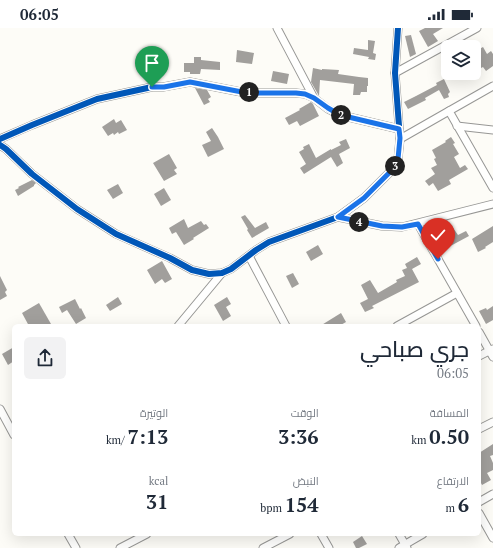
<!DOCTYPE html>
<html lang="ar">
<head>
<meta charset="utf-8">
<style>
  :root { --surface:#fff; --page:#f2f2f3; --text:#1f2937; --muted:#747a83 }
  body { margin:0; font-family:"PT Serif",Cairo,serif; background:var(--page); color:var(--text); direction:rtl; height:100vh; display:flex; flex-direction:column; font-size:15px; white-space:nowrap }
  * { box-sizing:border-box; margin:0 }
  p { font-size:13px; color:var(--muted) }
  .icon { flex:none; width:22px; height:22px; fill:none; stroke:currentColor; stroke-width:2; stroke-linecap:round; stroke-linejoin:round }
  .map { position:relative; flex:1; overflow:hidden; direction:ltr }
  .side { position:absolute; left:12px; top:296px; width:469px; height:212px; display:flex; flex-direction:column; background:var(--surface); border-radius:6px; box-shadow:0 4px 16px #0002; direction:rtl }
  .side>* { flex:none }
  .controls { position:absolute; left:441px; top:12px; display:grid; gap:8px }
  .controls a { display:grid; place-items:center; width:40px; height:40px; border-radius:6px; background:var(--surface); box-shadow:0 4px 16px #0002; font-size:20px }
  .pin { position:absolute; display:grid; place-items:center; width:34px; height:34px; color:#fff; margin:-41px -17px; border-radius:50% 50% 50% 0; rotate:-45deg; box-shadow:0 0 4px #0007 }
  .pin .icon { rotate:45deg }
  .km { position:absolute; width:20px; height:20px; margin:-10px; border-radius:50%; background:#222; color:#fff; font-size:11px; line-height:20px; text-align:center }
  .round { display:grid; place-items:center; flex:none; width:42px; height:42px; border-radius:6px; background:var(--page) }
  .head { display:flex; align-items:center; justify-content:space-between; height:68px; padding:0 12px }
  h1 { font-size:22px; font-weight:600; line-height:30px }
  .metrics { display:grid; grid-template-columns:repeat(3,1fr); gap:6px; height:68px; padding:4px 12px }
  .metrics div { display:grid; align-content:center }
  .metrics b { font-size:20px; font-weight:600 }
  .metrics small { font-size:11px; font-weight:400 }
  .metrics p { font-size:11px }
  .status { display:flex; justify-content:space-between; align-items:center; height:28px; padding:0 20px; background:var(--surface); direction:ltr }
  .status svg { height:11px; fill:currentColor }
  .map>svg:first-child { display:block }
</style>
</head>
<body>
<div class="status"><b>06:05</b><svg viewBox="0 0 49 12"><path d="M0 12V9h3v3zM5 12V6h3v6zM10 12V3h3v9zM15 12V0h3v12zM26 1h20v11H26zM47 4h2v5h-2z"/></svg></div>
<div class="map">
<svg width="493" height="520" viewBox="0 0 493 520">
  <rect width="100%" height="100%" fill="#fdfcf7"/>
  <g fill="#a19f9c">
    <polygon points="425,0 443,0 433,6 438,13 428,19 419,3"/>
    <polygon points="411,7 416,26 410,29 405,8"/>
    <polygon points="368,12 375,13 373,25 376,26 375,32 368,31 369,29 353,26 354,20 368,22"/>
    <polygon points="483,19 487,26 491,23 493,26 493,38 486,43 483,39 479,41 474,33 474,24"/>
    <polygon points="237,22 254,25 252,36 236,34"/>
    <polygon points="194,29 201,29 201,32 220,34 220,42 201,41 200,46 190,46 190,44 184,44 184,35 194,35"/>
    <polygon points="313,40 322,42 322,41 339,42 338,46 359,49 368,50 368,58 367,58 367,64 361,64 360,67 353,67 354,56 320,52 319,68 311,54"/>
    <polygon points="273,43 289,46 287,56 271,53"/>
    <polygon points="444,51 450,64 448,66 449,69 444,71 439,62 425,70 426,72 408,81 404,74 416,68 437,57 436,55"/>
    <polygon points="195,60 207,62 211,69 208,71 210,74 204,77"/>
    <polygon points="311,74 313,76 319,88 300,98 297,93 289,97 285,90 300,82 299,81"/>
    <polygon points="114,91 116,95 121,92 127,102 119,106 118,104 114,107 113,105 108,108 102,99"/>
    <polygon points="212,100 218,109 224,121 208,129 202,117 211,113 206,104"/>
    <polygon points="451,109 455,115 453,116 459,126 454,129 460,140 465,137 468,141 449,152 451,156 438,163 433,155 429,158 425,153 435,146 431,140 437,137 434,131 436,130 432,122 446,114 445,113"/>
    <polygon points="346,111 350,120 339,126 343,135 337,139 331,129 304,146 300,140 306,136 299,124 304,121 303,119 309,116 316,130 331,121 331,122 341,117 339,114"/>
    <polygon points="169,126 177,140 174,142 177,146 164,153 153,135"/>
    <polygon points="32,152 36,155 34,157 34,158 18,168 15,162 19,160 18,159"/>
    <polygon points="118,156 123,165 113,171 107,162"/>
    <polygon points="164,160 171,172 161,178 154,166"/>
    <polygon points="245,187 255,200 266,194 269,200 252,210 247,202 248,201 241,189"/>
    <polygon points="184,191 188,200 201,193 204,197 206,196 209,200 193,210 194,211 184,217 176,204 172,206 169,200"/>
    <polygon points="449,194 458,207 466,203 469,208 443,222 439,215 452,208 445,197"/>
    <polygon points="493,198 493,214 485,219 486,220 478,224 472,211"/>
    <polygon points="318,217 323,226 311,233 306,224"/>
    <polygon points="417,229 421,236 412,241 419,254 372,278 374,280 365,284 360,275 368,271 361,257 370,252 378,265 397,254 396,252 405,248 402,242 407,240 405,236"/>
    <polygon points="162,233 172,251 165,255 162,251 155,256 147,242"/>
    <polygon points="293,245 299,256 292,260 286,248"/>
    <polygon points="0,248 7,262 5,264 7,268 0,272"/>
    <polygon points="118,269 122,276 110,283 106,277"/>
    <polygon points="227,269 231,276 226,279 231,288 223,293 214,277"/>
    <polygon points="75,271 80,281 81,280 86,290 76,296 67,282 62,285 59,279"/>
    <polygon points="39,275 51,296 48,298 29,298 22,285"/>
    <polygon points="493,278 493,292 486,296 479,283 486,280 487,282"/>
    <polygon points="341,285 346,294 339,298 320,298"/>
    <polygon points="14,319 14,333 8,337 2,326"/>
    <polygon points="493,416 493,427 490,428 493,435 493,442 487,445 491,452 482,457 479,451 479,425"/>
    <polygon points="362,508 367,516 359,520 356,520 353,514"/>
  </g>
  <g fill="none" stroke-linecap="round" stroke-linejoin="round">
    <g stroke="#979795" stroke-width="9">
      <g id="street">
        <polyline points="277,0 314,70"/>
        <polyline points="395,45 477,0"/>
        <polyline points="493,58 449,83 493,160"/>
        <polyline points="457,98 493,102"/>
        <polyline points="0,111 32,97 97,71 152,59 163,59 190,54 241,64 256,65 296,65 305,66 314,70 328,81 340,87 399,101"/>
        <polyline points="400,111 449,83"/>
        <polyline points="0,117 6,121 32,146 77,181 116,206 170,230 192,242 209,246 222,245 231,241 256,222 269,214 338,189 364,170 394,140 398,131 400,111 395,45 398,0"/>
        <polyline points="338,189 382,198 402,199 493,176"/>
        <polyline points="418,196 476,298"/>
        <polyline points="249,228 286,298"/>
        <polyline points="178,298 222,245"/>
        <polyline points="397,298 457,265"/>
        <polyline points="479,304 493,329"/>
        <polyline points="479,328 493,321"/>
        <polyline points="0,381 14,407"/>
        <polyline points="479,401 493,394"/>
        <polyline points="479,474 493,466"/>
        <polyline points="479,485 493,510"/>
        <polyline points="68,506 76,520"/>
        <polyline points="321,506 329,520"/>
        <polyline points="399,506 407,520"/>
        <polyline points="120,520 147,506"/>
        <polyline points="263,520 290,506"/>
        <polyline points="399,520 423,506"/>
      </g>
    </g>
    <use href="#street" stroke="#fffffe" stroke-width="7"/>
    <g stroke="#fff" stroke-width="8">
      <g id="cycleway">
        <polyline points="0,111 32,97 97,71 152,59 163,59 190,54 241,64 256,65 296,65 305,66 314,70 328,81 340,87 399,101"/>
        <polyline points="0,117 6,121 32,146 77,181 116,206 170,230 192,242 209,246 222,245 231,241 256,222 269,214 338,189 364,170 394,140 398,131 400,111 395,45 398,0"/>
      </g>
    </g>
    <use href="#cycleway" stroke="#0057b8" stroke-width="6"/>
  </g>
  <g fill="none" stroke-linecap="round" stroke-linejoin="round">
    <g stroke="#fff" stroke-width="8">
      <polyline id="route" points="152,59 164,59 190,54 242,64 256,65 296,65 305,66 314,70 328,80 340,87 399,101 400,110 398,131 394,140 364,170 338,189 382,198 402,199 418,196 438,231"/>
    </g>
    <use href="#route" stroke="#1a73e8" stroke-width="5"/>
  </g>
</svg>
<div class="controls">
<a><svg class="icon" aria-label="layers" viewBox="0 0 24 24"><path d="M12 4l9 5-9 5-9-5zM3 14l9 5 9-5"/></svg></a>
</div>
<div class="pin" style="left:152px;top:59px;background:#1e9e55"><svg class="icon" aria-label="arrive" viewBox="0 0 24 24"><path d="M6 21V4h12l-3 4 3 4H6"/></svg></div>
<div class="pin" style="left:438px;top:231px;background:#d93025"><svg class="icon" aria-label="check" viewBox="0 0 24 24"><path d="M5 12l5 5 9-10"/></svg></div>
<b class="km" style="left:249px;top:64px">1</b>
<b class="km" style="left:341px;top:87px">2</b>
<b class="km" style="left:395px;top:138px">3</b>
<b class="km" style="left:359px;top:194px">4</b>
<section class="side">
<div class="head"><div><h1>جري صباحي</h1><p>06:05</p></div><a class="round"><svg class="icon" aria-label="share" viewBox="0 0 24 24"><path d="M12 15V3M7 8l5-5 5 5M5 13v7h14v-7"/></svg></a></div>
<div class="metrics">
<div><p>المسافة</p><b>0.50<small> km</small></b></div>
<div><p>الوقت</p><b>3:36</b></div>
<div><p>الوتيرة</p><b>7:13<small> /km</small></b></div>
</div>
<div class="metrics">
<div><p>الارتفاع</p><b>6<small> m</small></b></div>
<div><p>النبض</p><b>154<small> bpm</small></b></div>
<div><p>kcal</p><b>31</b></div>
</div>
</section>
</div>
</body>
</html>
